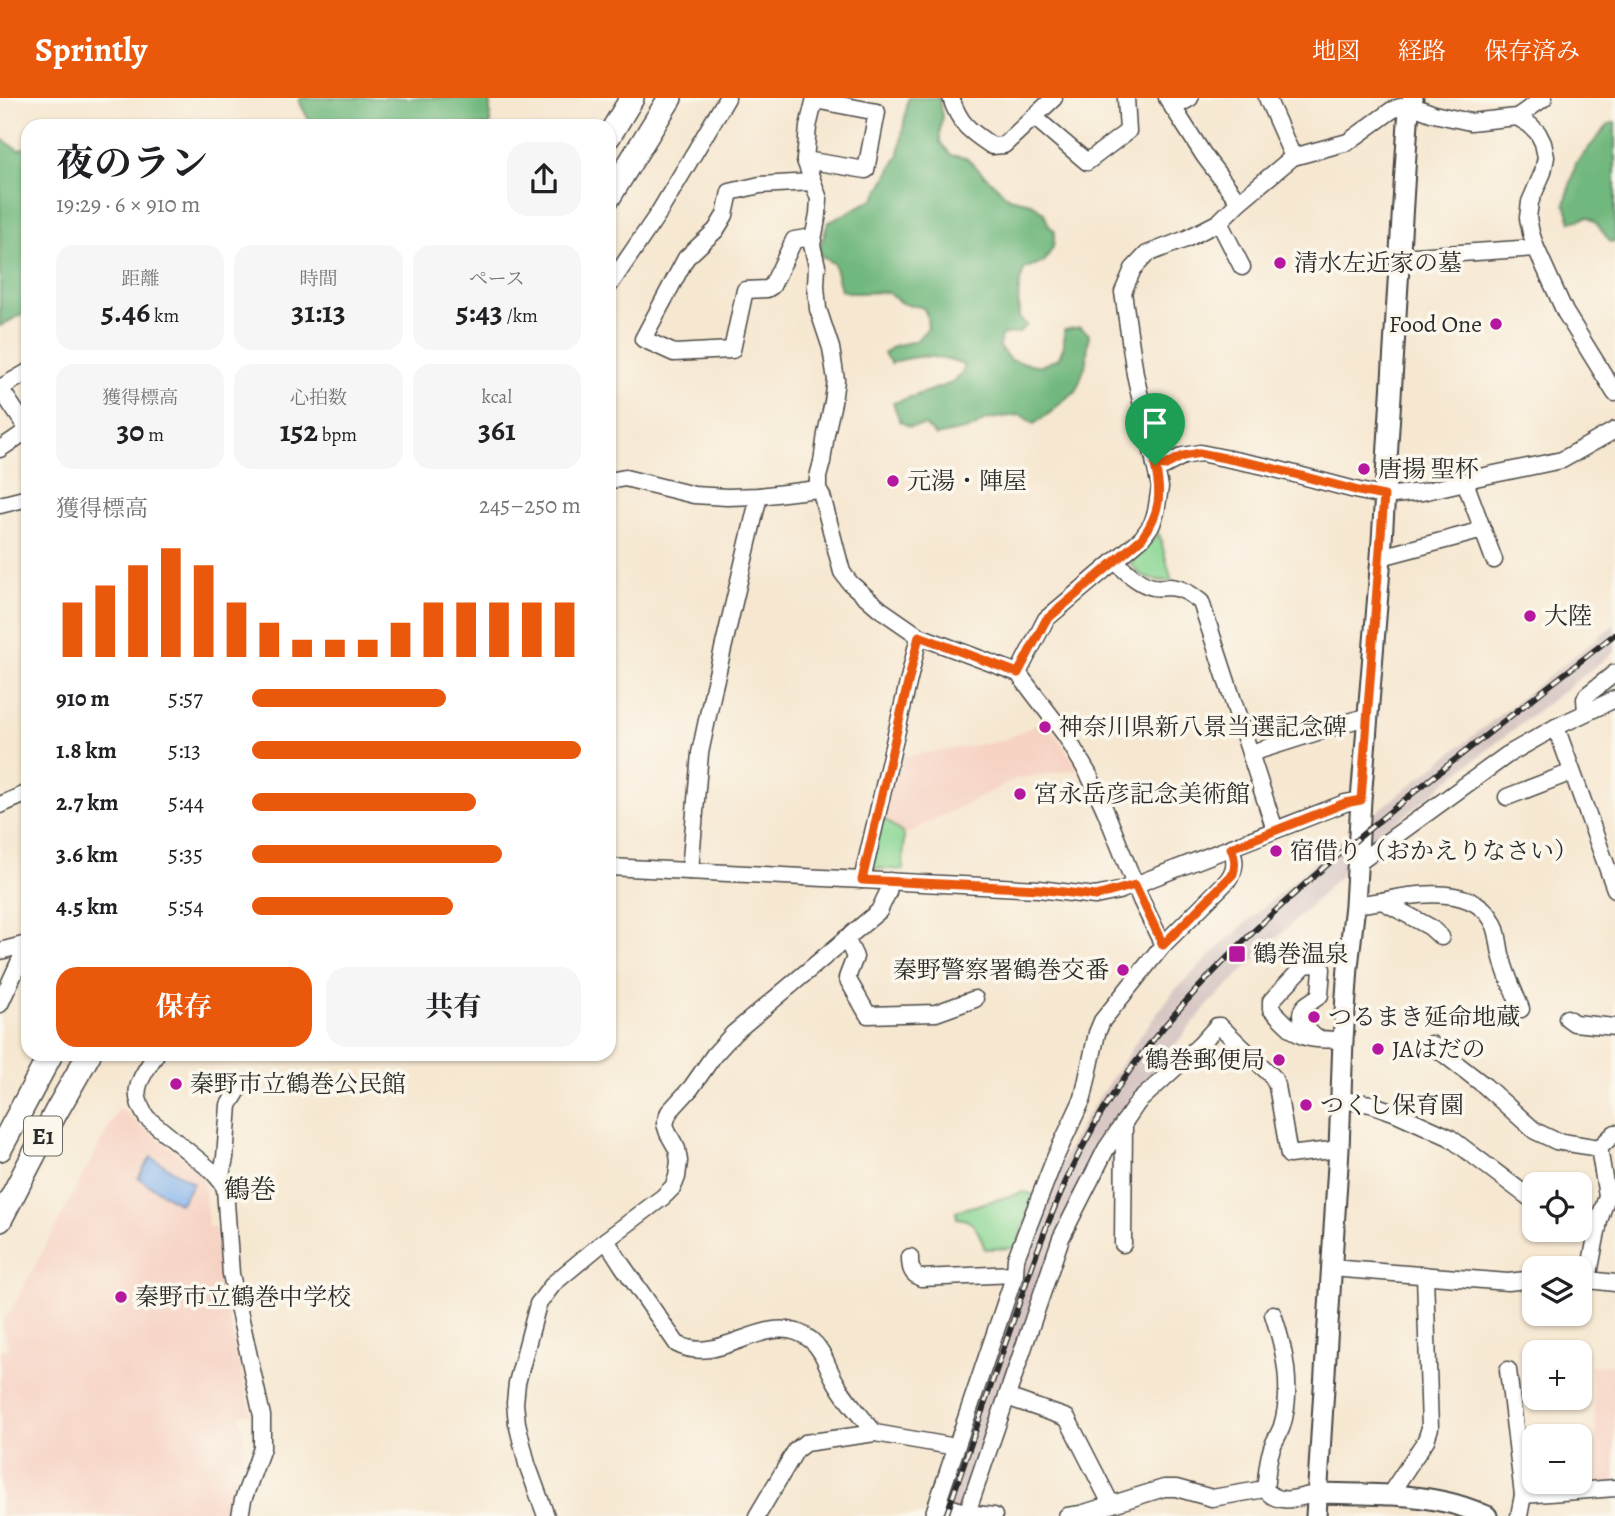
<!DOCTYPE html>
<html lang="ja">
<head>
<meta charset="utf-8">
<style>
  :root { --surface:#fff; --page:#f6f6f6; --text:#202124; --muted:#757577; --accent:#ea580c }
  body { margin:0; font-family:Alegreya,"Noto Serif JP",serif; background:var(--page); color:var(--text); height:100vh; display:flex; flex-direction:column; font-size:26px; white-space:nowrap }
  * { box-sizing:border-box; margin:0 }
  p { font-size:23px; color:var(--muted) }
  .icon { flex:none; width:38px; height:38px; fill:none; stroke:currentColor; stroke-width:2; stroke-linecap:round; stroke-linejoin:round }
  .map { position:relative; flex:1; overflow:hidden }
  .details { position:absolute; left:21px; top:21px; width:595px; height:942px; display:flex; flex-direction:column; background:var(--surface); border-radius:21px; box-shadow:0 2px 5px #0004 }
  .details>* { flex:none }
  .buttons { position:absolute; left:1522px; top:1074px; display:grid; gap:14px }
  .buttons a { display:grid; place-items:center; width:70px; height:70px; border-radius:14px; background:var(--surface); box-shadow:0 2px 5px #0004; font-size:35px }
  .pin { position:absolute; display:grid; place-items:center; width:60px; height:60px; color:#fff; margin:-72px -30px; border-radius:50% 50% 50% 0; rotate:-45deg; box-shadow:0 0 7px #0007 }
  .pin .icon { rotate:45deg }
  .round { display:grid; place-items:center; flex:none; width:74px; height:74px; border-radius:21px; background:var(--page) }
  .overview { display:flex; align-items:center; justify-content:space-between; height:119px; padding:0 35px }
  h1 { font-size:38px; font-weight:700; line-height:52px }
  .figures { display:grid; grid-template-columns:repeat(3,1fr); gap:10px; height:119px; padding:7px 35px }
  .figures div { display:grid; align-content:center; border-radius:18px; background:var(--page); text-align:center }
  .figures b { font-size:30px; font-weight:700 }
  .figures small { font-size:19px; font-weight:400 }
  .figures p { font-size:19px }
  .chart { height:196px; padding:14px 35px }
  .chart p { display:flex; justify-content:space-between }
  .chart svg { width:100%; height:126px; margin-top:7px; stroke:var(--accent); stroke-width:6 }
  .primary-button { display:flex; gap:14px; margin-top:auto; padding:14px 35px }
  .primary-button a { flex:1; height:80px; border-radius:21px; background:var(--accent); color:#fff; font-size:28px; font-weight:700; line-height:80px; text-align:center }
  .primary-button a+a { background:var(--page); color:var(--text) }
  ul { padding:0 35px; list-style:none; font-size:23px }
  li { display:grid; grid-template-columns:112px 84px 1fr; align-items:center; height:52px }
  li i { height:18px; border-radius:9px; background:var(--accent) }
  header { display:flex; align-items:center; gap:42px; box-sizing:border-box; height:98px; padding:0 35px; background:var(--accent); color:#fff }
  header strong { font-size:33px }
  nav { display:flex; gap:38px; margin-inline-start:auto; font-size:24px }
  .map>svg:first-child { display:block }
</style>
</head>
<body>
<header>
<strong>Sprintly</strong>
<nav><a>地図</a><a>経路</a><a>保存済み</a></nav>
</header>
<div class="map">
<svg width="1615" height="1418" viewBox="0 0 1615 1418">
  <rect width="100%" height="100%" fill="#fbf7ec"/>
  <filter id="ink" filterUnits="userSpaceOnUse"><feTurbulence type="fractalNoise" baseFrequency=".0143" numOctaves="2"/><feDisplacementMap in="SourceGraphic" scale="14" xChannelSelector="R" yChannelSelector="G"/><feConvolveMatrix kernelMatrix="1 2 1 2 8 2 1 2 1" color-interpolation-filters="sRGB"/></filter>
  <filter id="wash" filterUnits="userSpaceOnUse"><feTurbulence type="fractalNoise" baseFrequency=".00686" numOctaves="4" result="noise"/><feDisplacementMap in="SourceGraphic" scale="28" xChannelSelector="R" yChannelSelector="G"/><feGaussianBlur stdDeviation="1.57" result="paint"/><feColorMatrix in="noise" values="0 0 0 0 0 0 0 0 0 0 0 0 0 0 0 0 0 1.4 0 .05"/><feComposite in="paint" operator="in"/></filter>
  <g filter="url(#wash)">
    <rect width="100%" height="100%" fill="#f6e7d0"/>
    <g fill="#f6d2c3">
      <polygon points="1045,622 1079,671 1016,681 904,737 879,723 895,660 1002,643"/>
      <polygon points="119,1010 203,1076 208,1129 215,1129 220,1183 251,1315 239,1317 244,1340 243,1360 230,1399 228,1418 0,1418 0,1253 8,1250 2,1223 9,1216"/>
      <polygon points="1615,1267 1615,1387 1597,1388 1595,1324 1590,1268"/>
    </g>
    <polygon fill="#d1bfbd" points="1615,526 1615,553 1446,684 1371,746 1325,793 1210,905 1144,984 1103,1047 959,1418 939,1418 1057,1073 1085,1021 1140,938 1175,892 1218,850 1327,753"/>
    <g fill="#8cd794" stroke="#5c8160" stroke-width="2">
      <path d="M1159,436L1172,483C1155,483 1140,482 1131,466L1133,460Z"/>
      <polygon points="886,722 904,737 903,772 873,770 870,765 879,723"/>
      <path d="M1024,1094L1035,1097L1016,1150L985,1151C979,1136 976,1121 957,1120L956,1113Z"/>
    </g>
    <g fill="#71b87e" stroke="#4e7254" stroke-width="2">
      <polygon points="301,0 490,0 490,28 312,28 299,3"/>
      <path d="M910,0H939L942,19L940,32V44L951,57L966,60L1009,100L1031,105L1044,115L1049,128L1055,133L1053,149L1044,164L1025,170C1017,186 1018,202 1019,220L1027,227L1019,234L1001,237L999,249L1010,262L1041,268L1059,260L1064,247V232L1080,229L1089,236L1086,266L1076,293L1065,301L1051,314L1034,326L1021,317L1001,319L985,322L973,330L936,338L925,327L910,329L900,323L893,305L952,285L962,276L964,267C936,257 920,255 891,265L884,256L894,248L916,243L928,230C926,202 923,212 902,205C897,203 892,198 888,194L853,195L841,192L834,166L821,158L819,152L828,125L875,100L899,56L908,1Z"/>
      <polygon points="1615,24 1615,143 1610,144 1597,126 1588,119 1571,124 1565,106 1576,65 1609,26"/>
      <polygon points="0,40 19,52 28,48 28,213 0,228"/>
    </g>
    <polygon fill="#82b1ec" stroke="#566e8c" stroke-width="2" points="151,1059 193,1085 180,1106 138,1080"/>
  </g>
  <g filter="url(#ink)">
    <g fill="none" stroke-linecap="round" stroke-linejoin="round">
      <g stroke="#494744" stroke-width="19">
        <g id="minor">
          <polyline points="815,0 808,29 805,62 819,101 818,116 812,147 817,168 816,188 818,211 831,250 836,282 833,304 826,336 822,364 818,379 818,391 822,398 842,474 850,485 880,511 919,538 1018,575 1066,638 1089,677 1105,712 1141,802 1163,847"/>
          <path d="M951,0C960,27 970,33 992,48L1004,47L1054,0"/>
          <polyline points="1167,0 1205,59 1239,104"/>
          <polyline points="1267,0 1293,59"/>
          <polyline points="1173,10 1190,0"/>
          <polyline points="1034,19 1087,64 1128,33 1126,0"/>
          <polyline points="1517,19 1544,0"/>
          <polyline points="805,62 866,72 877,14 815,2"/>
          <polyline points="812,84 760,87 730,94 725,117 716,132 686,160 643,241 674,255 732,252 745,192 767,191 772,188 794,142 812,139"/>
          <polyline points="1219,124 1242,169"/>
          <polyline points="1400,159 1536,150"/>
          <polyline points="609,188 658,116 727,0"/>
          <polyline points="0,290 28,332"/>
          <polyline points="0,290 28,274"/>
          <polyline points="0,351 28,332"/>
          <polyline points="1155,367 1164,368 1183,358 1200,355 1264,368 1359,393 1384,398 1422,394 1465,384 1475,380 1562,362 1615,332"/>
          <polyline points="609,383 625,380 694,397 727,399 759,398 818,391"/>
          <polyline points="1465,384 1494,462"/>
          <polyline points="0,407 28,400"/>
          <polyline points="1381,459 1483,432"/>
          <path d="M1115,463C1126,473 1138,486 1153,489C1159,490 1165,489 1170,489C1183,490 1192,497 1201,504L1275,732"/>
          <polyline points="1018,575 1046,521 1142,440 1152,426 1156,414 1160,389 1135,276 1123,194 1133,171 1147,156 1186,141 1219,124 1239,104 1293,59 1348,44 1392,12 1400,9 1410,7 1434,16 1470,24 1517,19 1530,27 1538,35 1543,45 1546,59 1543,74 1530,104 1528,120 1531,135 1536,150 1565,214 1615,295"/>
          <polyline points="1586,614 1585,601 1587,597 1615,575"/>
          <polyline points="1556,629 1615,791"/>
          <polyline points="1251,655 1368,618"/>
          <polyline points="1507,699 1572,674"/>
          <polyline points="0,707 28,695"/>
          <polyline points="1358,765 1507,657 1556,629 1615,601"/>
          <polyline points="609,769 1039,791 1095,798 1119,793 1345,705 1361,702"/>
          <polyline points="690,773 700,655 714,589 759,398"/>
          <polyline points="862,782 919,538"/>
          <path d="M1382,803C1416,795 1478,786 1495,828C1499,838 1499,850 1502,860C1506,878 1515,895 1521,911"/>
          <polyline points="1355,807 1382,803 1430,829 1441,839"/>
          <polyline points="846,840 855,859 847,880 868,917 936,915 975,901"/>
          <polyline points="0,853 27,846"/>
          <polyline points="0,906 28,845"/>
          <polyline points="1567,920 1574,925 1615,929"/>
          <path d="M1316,940C1307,932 1294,918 1306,907C1311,903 1316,901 1320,897L1322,871L1319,867L1314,866L1305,867L1271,903V911C1279,918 1288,929 1297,935C1309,943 1329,941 1343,942"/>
          <polyline points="1431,946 1485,988 1535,1033 1556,1043 1599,1050"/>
          <path d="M156,956C141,981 128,992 147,1020L212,1073L220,1082L225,1090L231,1176L262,1318V1350L243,1402L240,1418"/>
          <polyline points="1341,1002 1371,1006 1396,1015 1449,1039 1535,1104"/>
          <polyline points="1599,1050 1615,1035"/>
          <polyline points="220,1082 225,1060 229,1007 237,994"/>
          <polyline points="1580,1122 1598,1129"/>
          <path d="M606,1142L622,1167L677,1246C722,1270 768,1208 811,1242C823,1252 826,1266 833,1279C844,1300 860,1317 875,1335"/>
          <polyline points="1123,1146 1124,1024"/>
          <path d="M910,1159C910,1169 911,1176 921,1180L1015,1176"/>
          <polyline points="1331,1170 1508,1184 1535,1181"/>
          <polyline points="1580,1181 1615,1185"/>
          <polyline points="1588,1181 1599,1123 1607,1098 1599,1050"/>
          <path d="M1273,1216C1285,1252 1293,1291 1282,1328C1279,1337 1273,1344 1271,1353C1267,1365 1267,1378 1265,1391C1279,1409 1298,1399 1318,1395"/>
          <polyline points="1508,1272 1523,1397 1519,1418"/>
          <polyline points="1007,1299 1067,1320 1111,1406"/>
          <polyline points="1523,1397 1615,1390"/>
          <polyline points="1393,1398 1394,1390 1426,1342 1430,1330 1425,1177"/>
          <polyline points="938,1405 967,1415 994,1418"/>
          <polyline points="546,1418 527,1366 517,1325 515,1305 517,1285 538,1206 554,1185 606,1142 663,1099 673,1089 677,1079 679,1063 677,1051 668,1035 665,1026 669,1014 691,990 714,957 734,935 879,813 888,794 890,783"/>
          <polyline points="757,1418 796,1352 805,1345 875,1335 956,1349"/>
          <path d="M933,1418L1015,1176L1016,1160L1055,1060L1083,1000L1097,935L1102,923L1163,847L1227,783C1236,771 1236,763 1231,750"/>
          <polyline points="966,1418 1061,1140 1106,1051 1138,1004 1200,947 1217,928 1220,928 1273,979 1277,988 1289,1057 1339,1051"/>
          <polyline points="1067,1418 1081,1416 1164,1390 1176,1390 1212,1400 1265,1391"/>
        </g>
      </g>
      <g stroke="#494744" stroke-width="23">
        <g id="major">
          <path d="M1318,1395C1360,1396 1404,1395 1445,1404C1460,1407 1473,1412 1487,1418"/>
          <polyline points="1316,1418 1339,1051 1343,942 1348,869 1355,807 1361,702 1381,459 1408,24 1410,7 1413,0"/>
        </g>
      </g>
      <g stroke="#494744" stroke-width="26">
        <g id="highway">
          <polyline points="609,38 632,0"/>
          <polyline points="609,99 670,0"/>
          <polyline points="0,1051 51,956"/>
          <polyline points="0,1122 56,1014 89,956"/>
        </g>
      </g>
      <use href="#minor" stroke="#fff" stroke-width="16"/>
      <use href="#major" stroke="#fff" stroke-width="19"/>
      <use href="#highway" stroke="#fff" stroke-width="23"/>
      <g stroke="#2b2b2b" stroke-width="6">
        <path id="rail" d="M946,1418C968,1355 989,1292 1011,1229C1034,1160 1058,1091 1094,1028C1135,955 1193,893 1253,834C1366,726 1493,633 1615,536"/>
      </g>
      <use href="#rail" stroke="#fbf7ec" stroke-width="3.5" stroke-dasharray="10" stroke-linecap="butt"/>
    </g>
  </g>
  <g fill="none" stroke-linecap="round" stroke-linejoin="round" filter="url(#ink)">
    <g stroke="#fff" stroke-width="14">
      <path id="route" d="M1200,355L1264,368L1359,393L1384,398L1361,702L1345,705L1231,750C1235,759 1236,766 1233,776L1163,847L1135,787L1096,798L1039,791L862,782L919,538L1018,575L1046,522L1142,440C1160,415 1162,397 1155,367L1164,368L1183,358Z"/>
    </g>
    <use href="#route" stroke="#ea580c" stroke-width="9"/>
  </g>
  <g fill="#b5179e" stroke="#fbf7ec" stroke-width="2.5">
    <circle cx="1280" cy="165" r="7"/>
    <circle cx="1496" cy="226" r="7"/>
    <circle cx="1364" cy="371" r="7"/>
    <circle cx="893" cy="383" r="7"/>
    <circle cx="1530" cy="518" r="7"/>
    <circle cx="1045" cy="629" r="7"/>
    <circle cx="1020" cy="696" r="7"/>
    <circle cx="1276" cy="753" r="7"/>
    <rect x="1228" y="847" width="18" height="18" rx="3.5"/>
    <circle cx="1123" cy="872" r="7"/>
    <circle cx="1314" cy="919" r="7"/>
    <circle cx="1378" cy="951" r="7"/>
    <circle cx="1279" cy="962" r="7"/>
    <circle cx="176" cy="986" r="7"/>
    <circle cx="1306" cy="1007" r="7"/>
    <circle cx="121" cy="1199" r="7"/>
  </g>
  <g text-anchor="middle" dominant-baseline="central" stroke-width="7" stroke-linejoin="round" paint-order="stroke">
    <rect fill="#fbf7ec" stroke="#696865" stroke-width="2" x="24" y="1018.5" width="38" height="39" rx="5"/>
    <g font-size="23" font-weight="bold" fill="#2b2b2b">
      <text x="43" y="1038">E1</text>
    </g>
    <g font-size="24" fill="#2b2b2b" stroke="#fbf7ec" text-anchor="start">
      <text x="1294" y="165">清水左近家の墓</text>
      <text x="1482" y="226" text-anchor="end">Food One</text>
      <text x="1378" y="371">唐揚 聖杯</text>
      <text x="907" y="383">元湯・陣屋</text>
      <text x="1544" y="518">大陸</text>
      <text x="1059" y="629">神奈川県新八景当選記念碑</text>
      <text x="1034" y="696">宮永岳彦記念美術館</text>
      <text x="1290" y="753">宿借り（おかえりなさい）</text>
      <text x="1253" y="856">鶴巻温泉</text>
      <text x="1109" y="872" text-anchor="end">秦野警察署鶴巻交番</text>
      <text x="1328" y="919">つるまき延命地蔵</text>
      <text x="1392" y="951">JAはだの</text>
      <text x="1265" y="962" text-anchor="end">鶴巻郵便局</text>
      <text x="190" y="986">秦野市立鶴巻公民館</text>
      <text x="1320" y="1007">つくし保育園</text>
      <text x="135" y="1199">秦野市立鶴巻中学校</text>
    </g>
    <g font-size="26" fill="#2b2b2b" stroke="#fbf7ec">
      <text x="250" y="1091">鶴巻</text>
    </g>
  </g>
</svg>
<div class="buttons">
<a><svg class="icon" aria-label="locate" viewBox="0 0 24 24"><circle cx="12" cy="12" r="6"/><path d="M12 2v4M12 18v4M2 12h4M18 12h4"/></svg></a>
<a><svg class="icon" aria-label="layers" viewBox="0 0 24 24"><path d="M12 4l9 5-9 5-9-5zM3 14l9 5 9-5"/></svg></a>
<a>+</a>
<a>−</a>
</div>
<div class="pin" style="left:1155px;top:367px;background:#1e9e55"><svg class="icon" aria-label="arrive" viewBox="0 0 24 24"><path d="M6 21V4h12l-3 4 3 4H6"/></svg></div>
<section class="details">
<div class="overview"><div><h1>夜のラン</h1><p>19:29 · 6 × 910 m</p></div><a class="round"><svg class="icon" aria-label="share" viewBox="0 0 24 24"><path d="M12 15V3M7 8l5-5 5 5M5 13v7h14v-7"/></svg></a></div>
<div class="figures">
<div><p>距離</p><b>5.46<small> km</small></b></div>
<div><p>時間</p><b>31:13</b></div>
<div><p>ペース</p><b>5:43<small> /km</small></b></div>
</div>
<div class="figures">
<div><p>獲得標高</p><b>30<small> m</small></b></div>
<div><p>心拍数</p><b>152<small> bpm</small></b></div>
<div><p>kcal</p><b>361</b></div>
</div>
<div class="chart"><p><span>獲得標高</span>245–250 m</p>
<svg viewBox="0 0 160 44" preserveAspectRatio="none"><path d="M5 44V25M15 44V19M25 44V12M35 44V6M45 44V12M55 44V25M65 44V32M75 44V38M85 44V38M95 44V38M105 44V32M115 44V25M125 44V25M135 44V25M145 44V25M155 44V25"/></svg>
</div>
<ul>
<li><b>910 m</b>5:57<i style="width:59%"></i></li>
<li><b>1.8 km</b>5:13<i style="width:100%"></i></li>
<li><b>2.7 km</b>5:44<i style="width:68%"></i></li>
<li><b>3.6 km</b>5:35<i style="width:76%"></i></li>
<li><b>4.5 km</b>5:54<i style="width:61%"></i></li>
</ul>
<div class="primary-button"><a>保存</a><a>共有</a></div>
</section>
</div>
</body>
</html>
